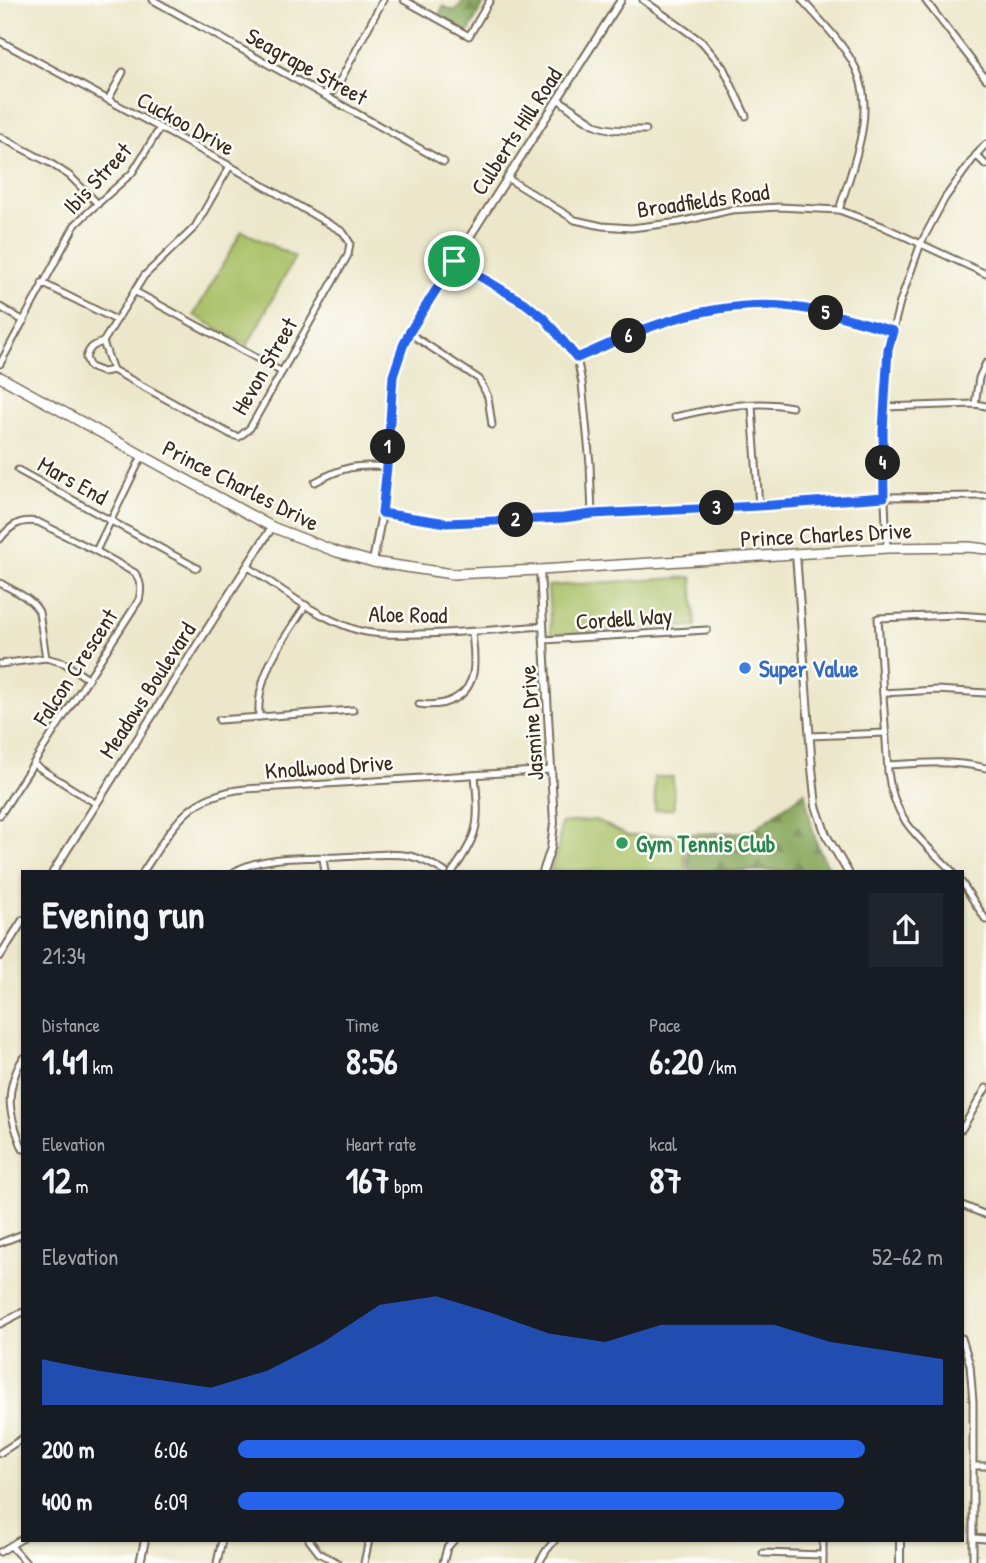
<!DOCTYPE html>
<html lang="en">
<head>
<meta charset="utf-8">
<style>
  :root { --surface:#171b24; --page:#20242c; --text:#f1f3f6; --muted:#9ea1a6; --accent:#2563eb }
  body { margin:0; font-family:"Patrick Hand",sans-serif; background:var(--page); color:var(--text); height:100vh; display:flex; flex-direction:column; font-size:26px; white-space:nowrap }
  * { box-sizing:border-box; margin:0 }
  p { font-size:23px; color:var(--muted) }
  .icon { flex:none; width:38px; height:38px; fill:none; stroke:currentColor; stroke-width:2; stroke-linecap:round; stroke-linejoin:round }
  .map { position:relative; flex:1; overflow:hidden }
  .sheet { position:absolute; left:21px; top:870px; width:943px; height:672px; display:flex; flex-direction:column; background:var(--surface); border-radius:0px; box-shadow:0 2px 5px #0004 }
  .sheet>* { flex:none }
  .pin { position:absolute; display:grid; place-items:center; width:60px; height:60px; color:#fff; margin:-30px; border:4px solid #fff; border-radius:50%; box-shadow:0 2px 7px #0007 }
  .km { position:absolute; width:35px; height:35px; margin:-18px; border-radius:50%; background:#222; color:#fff; font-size:19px; line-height:35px; text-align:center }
  .round { display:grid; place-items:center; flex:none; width:74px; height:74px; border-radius:0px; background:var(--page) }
  .summary { display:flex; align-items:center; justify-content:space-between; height:119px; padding:0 21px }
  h1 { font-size:38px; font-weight:700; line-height:52px }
  .figures { display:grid; grid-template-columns:repeat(3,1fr); gap:10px; height:119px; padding:7px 21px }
  .figures div { display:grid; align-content:center }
  .figures b { font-size:35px; font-weight:700 }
  .figures small { font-size:19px; font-weight:400 }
  .figures p { font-size:19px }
  .chart { height:196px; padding:14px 21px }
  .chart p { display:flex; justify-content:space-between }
  .chart svg { width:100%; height:126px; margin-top:7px; fill:var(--accent); opacity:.7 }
  ul { padding:0 21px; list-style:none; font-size:23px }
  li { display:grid; grid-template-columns:112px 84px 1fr; align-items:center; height:52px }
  li i { height:18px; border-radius:9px; background:var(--accent) }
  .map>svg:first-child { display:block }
</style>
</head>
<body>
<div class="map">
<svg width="986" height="1563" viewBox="0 0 986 1563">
  <defs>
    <pattern id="forest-firs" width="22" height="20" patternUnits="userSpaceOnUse" patternTransform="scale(1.75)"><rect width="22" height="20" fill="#86a65a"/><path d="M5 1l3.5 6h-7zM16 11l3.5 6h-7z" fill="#6f874a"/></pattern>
  </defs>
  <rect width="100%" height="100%" fill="#fdfcf7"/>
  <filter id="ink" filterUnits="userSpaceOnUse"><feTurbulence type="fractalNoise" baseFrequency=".0143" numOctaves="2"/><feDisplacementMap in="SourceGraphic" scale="14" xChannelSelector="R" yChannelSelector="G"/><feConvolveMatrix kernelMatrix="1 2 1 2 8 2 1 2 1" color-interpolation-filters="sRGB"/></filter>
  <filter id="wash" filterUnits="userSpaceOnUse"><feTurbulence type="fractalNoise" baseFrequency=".00686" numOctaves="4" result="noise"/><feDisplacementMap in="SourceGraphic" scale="28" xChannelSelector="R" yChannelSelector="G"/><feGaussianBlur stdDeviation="1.57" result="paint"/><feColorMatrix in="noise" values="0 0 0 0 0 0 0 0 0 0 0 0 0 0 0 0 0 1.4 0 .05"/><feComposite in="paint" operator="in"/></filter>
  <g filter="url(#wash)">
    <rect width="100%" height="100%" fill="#ece7ca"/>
    <g fill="#a8c065" stroke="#727542" stroke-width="2">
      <polygon points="242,231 295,257 247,346 194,315"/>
      <polygon points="692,577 696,626 551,635 548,586"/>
      <polygon points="654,777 673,777 674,809 655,810"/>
      <polygon points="596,820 628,836 684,834 686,871 550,871 558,849 561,823"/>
    </g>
    <g fill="url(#forest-firs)" stroke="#60683c" stroke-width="2">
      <polygon points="464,0 485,0 468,33 439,15 443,6 454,11 458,8"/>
      <path d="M805,792C810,820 814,849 832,871H689L687,834L750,832Z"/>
    </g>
  </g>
  <g filter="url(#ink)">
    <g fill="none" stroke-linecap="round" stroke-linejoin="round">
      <g stroke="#796c5a" stroke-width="9">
        <g id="minor">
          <polyline points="153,0 444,162"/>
          <polyline points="404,0 469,36 490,0"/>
          <polyline points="643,0 702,42 723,67 746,116"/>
          <path d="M802,0C820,20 840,40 853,63C879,108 853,165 839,210"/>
          <polyline points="925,0 986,79"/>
          <path d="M0,41L230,166L343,232L350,243L348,255L250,428L239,437L232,435L113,370L103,372L90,367L86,358C89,348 93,345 103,342"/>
          <polyline points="323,94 333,91 341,79 383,0"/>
          <polyline points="108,100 123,72"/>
          <path d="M613,130L598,126L558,99C570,108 585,122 601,127C615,131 631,130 646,130"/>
          <polyline points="0,137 50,163 70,176 98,204"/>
          <polyline points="976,155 986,165"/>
          <polyline points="507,178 575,220 602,226 631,228 680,222 731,210 779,207 839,210 882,226 986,274"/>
          <polyline points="454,261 526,305 545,319 577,358 582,383 590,464 592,515"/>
          <polyline points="42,283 116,320"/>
          <polyline points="134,291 282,372"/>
          <polyline points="0,307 24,321"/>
          <polyline points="409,333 479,379 488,397 492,425"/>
          <path d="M577,358C603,347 629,334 656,325C707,307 767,300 820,311C845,316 869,325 893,332"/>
          <polyline points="0,364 75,225 84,216 132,173 160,128"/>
          <polyline points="113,370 103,342 144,276 195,227 230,166"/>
          <polyline points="975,404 979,378 986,363"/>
          <polyline points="752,406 759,506"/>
          <polyline points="884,407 975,404 986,406"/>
          <path d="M675,417C713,408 754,399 792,407"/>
          <polyline points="18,470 197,568"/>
          <path d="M315,482C343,467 356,464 387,467"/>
          <polyline points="382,513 448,523 563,518 592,515 759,506 884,497 986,496"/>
          <path d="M0,539C11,525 20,519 38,522L96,551L135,573C141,582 142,589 139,600L0,815"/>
          <polyline points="887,548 882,431 888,349 900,302 921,243 945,198 976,155 986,144"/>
          <polyline points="96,551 142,456"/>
          <path d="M247,566C281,589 315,616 354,629C375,636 397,634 418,634C460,633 501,629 543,626"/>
          <path d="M0,583C14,591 32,598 39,612L46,658"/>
          <polyline points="544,640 707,630"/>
          <polyline points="0,664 46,658 64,663 88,679"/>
          <polyline points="883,693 937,690 986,693"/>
          <path d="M419,704C432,706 444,705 456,698C480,684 474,655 472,632"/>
          <path d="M259,717C256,673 283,641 306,605"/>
          <polyline points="219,720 353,710"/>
          <polyline points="810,736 886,733"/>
          <polyline points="33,764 95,803"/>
          <path d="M888,765C921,763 953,760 986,768"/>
          <polyline points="323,858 325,872"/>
          <path d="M143,872C173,827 186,795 245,789L552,770"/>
          <path d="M234,872C262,855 309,858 340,857C363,856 388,852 410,856C423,859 434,865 445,872"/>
          <path d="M452,872C481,833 479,821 475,775"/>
          <path d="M953,872C920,839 894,821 888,772L878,618L957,615L986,617"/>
          <polyline points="962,883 986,920"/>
          <path d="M23,1058C3,1092 9,1115 23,1149"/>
          <polyline points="962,1129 986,1088"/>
          <polyline points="962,1205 986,1215"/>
          <polyline points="0,1243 23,1234"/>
          <polyline points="0,1324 23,1312"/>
          <polyline points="962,1338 970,1365 973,1401 973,1563"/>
          <polyline points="0,1453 23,1438"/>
          <polyline points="974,1466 986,1466"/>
          <polyline points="974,1538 986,1539"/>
          <polyline points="309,1540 319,1553 338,1563"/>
          <polyline points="11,1546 26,1563"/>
          <polyline points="0,1552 23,1538"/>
          <polyline points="763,1553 823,1555"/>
          <polyline points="217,1563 222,1540"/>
          <polyline points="364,1563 369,1540"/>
          <polyline points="443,1563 447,1548 454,1540"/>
          <polyline points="539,1563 546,1551 555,1540"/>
          <polyline points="823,1563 823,1540"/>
        </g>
      </g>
      <g stroke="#796c5a" stroke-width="10">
        <g id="tertiary">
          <polyline points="796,554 812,768 816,806 826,835 848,872"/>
          <polyline points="373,562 382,513 387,467 393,376 403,347 416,321 621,0"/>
          <polyline points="540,570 554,823 551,848 543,872"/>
          <polyline points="53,872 272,527"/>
          <polyline points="0,956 23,920"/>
          <polyline points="900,1540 900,1563"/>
          <polyline points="140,1563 145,1540"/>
        </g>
      </g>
      <g stroke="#796c5a" stroke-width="12">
        <polyline id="trunk" points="0,377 272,527 337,552 373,562 452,574 540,570 887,548 969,547 986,549"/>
      </g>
      <use href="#minor" stroke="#fff" stroke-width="5"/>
      <use href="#tertiary" stroke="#fff" stroke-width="6"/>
      <use href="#trunk" stroke="#fff" stroke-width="9"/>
    </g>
  </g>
  <g fill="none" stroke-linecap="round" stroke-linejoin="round" filter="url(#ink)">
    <g stroke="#fff" stroke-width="14">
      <path id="route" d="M454,261L526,304L545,319L577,358C603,347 629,334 656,325C695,311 741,303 783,306C820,309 857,321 893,331L888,349L883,431L884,497L759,506L592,514L563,518L447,523L382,513L387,467L393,376L403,346L409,333Z"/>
    </g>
    <use href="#route" stroke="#2563eb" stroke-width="9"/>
  </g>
  <circle fill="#3f7fe0" stroke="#fdfcf7" stroke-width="2.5" cx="745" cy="668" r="7"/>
  <circle fill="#2e9e5b" stroke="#fdfcf7" stroke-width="2.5" cx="622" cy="843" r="7"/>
  <g text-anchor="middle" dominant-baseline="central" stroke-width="5" stroke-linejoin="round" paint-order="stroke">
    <g font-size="23" fill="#3b2a1e" stroke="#fdfcf7">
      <text transform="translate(307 66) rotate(29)">Seagrape Street</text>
      <text transform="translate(186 123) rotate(29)">Cuckoo Drive</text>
      <text transform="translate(516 131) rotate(-57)">Culberts Hill Road</text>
      <text transform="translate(97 178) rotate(-47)">Ibis Street</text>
      <text transform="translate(703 200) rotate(-8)">Broadfields Road</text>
      <text transform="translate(264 366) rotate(-60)">Hevon Street</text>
      <text transform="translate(73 480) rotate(29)">Mars End</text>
      <text transform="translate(241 485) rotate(27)">Prince Charles Drive</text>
      <text transform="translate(826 534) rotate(-3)">Prince Charles Drive</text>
      <text transform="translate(408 614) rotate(1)">Aloe Road</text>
      <text transform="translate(624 618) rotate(-4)">Cordell Way</text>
      <text transform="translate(75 667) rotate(-57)">Falcon Crescent</text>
      <text transform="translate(147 690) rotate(-57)">Meadows Boulevard</text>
      <text transform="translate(531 723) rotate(-94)">Jasmine Drive</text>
      <text transform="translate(329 766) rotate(-4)">Knollwood Drive</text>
    </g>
    <g font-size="23" font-weight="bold" fill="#366cbe" stroke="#fdfcf7" text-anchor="start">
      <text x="759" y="668">Super Value</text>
    </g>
    <g font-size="23" font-weight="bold" fill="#27864d" stroke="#fdfcf7" text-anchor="start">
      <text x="636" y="843">Gym Tennis Club</text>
    </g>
  </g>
</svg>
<div class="pin" style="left:454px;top:261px;background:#1e9e55"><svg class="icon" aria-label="arrive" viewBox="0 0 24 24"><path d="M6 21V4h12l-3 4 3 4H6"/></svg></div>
<b class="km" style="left:388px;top:447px">1</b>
<b class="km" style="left:516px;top:520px">2</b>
<b class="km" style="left:717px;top:508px">3</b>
<b class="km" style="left:883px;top:463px">4</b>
<b class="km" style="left:826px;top:313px">5</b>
<b class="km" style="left:629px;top:336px">6</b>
<section class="sheet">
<div class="summary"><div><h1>Evening run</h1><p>21:34</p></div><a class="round"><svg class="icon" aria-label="share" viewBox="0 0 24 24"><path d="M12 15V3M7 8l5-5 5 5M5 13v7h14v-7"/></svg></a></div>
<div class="figures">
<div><p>Distance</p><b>1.41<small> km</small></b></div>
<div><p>Time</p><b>8:56</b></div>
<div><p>Pace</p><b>6:20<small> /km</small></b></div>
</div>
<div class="figures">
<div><p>Elevation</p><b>12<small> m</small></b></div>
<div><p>Heart rate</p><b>167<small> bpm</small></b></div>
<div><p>kcal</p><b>87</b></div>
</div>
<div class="chart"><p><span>Elevation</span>52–62 m</p>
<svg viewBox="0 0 160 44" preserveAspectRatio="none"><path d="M0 44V28L10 32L20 35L30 38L40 32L50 22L60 9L70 6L80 12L90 19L100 22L110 16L120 16L130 16L140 22L150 25L160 28V44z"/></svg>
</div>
<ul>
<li><b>200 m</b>6:06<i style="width:89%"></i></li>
<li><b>400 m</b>6:09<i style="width:86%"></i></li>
</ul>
</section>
</div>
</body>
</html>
